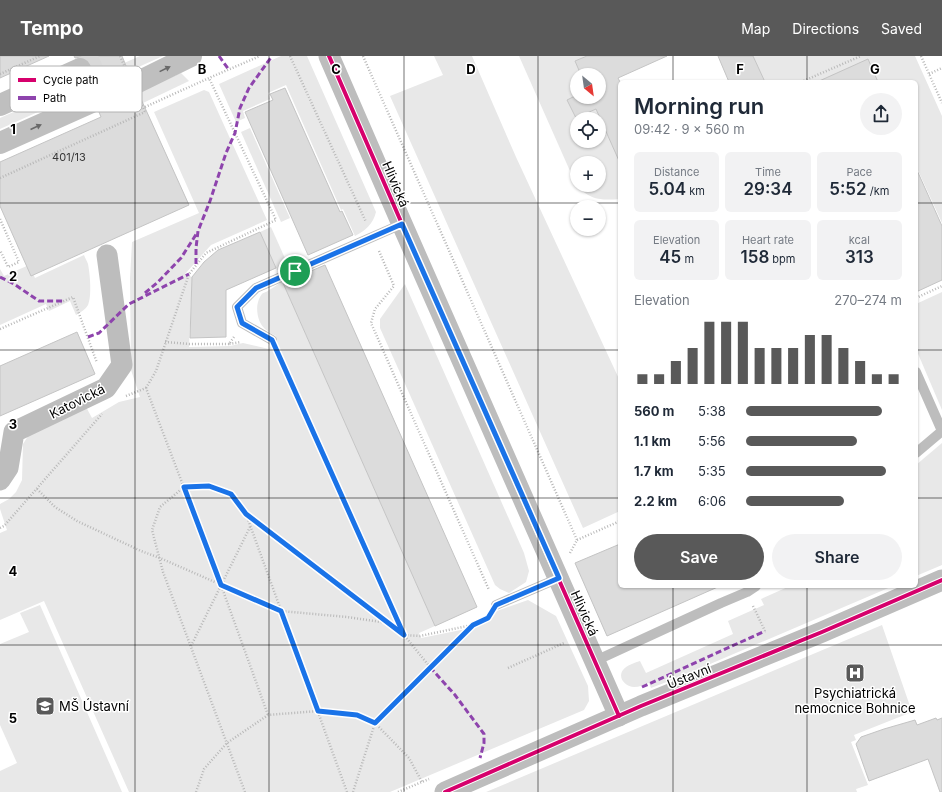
<!DOCTYPE html>
<html lang="en">
<head>
<meta charset="utf-8">
<style>
  :root { --surface:#fff; --page:#f2f2f3; --text:#1f2937; --muted:#747a83; --accent:#595959 }
  body { margin:0; font-family:Inter,sans-serif; background:var(--page); color:var(--text); height:100vh; display:flex; flex-direction:column; font-size:15px; white-space:nowrap }
  * { box-sizing:border-box; margin:0 }
  p { font-size:13px; color:var(--muted) }
  .icon { flex:none; width:22px; height:22px; fill:none; stroke:currentColor; stroke-width:2; stroke-linecap:round; stroke-linejoin:round }
  .map { position:relative; flex:1; overflow:hidden }
  .side { position:absolute; left:618px; top:24px; width:300px; height:508px; display:flex; flex-direction:column; background:var(--surface); border-radius:6px; box-shadow:0 1px 3px #0004 }
  .side>* { flex:none }
  .needle { width:26px; rotate:151deg }
  .controls { position:absolute; left:570px; top:12px; display:grid; gap:8px }
  .controls a { display:grid; place-items:center; width:36px; height:36px; border-radius:50%; background:var(--surface); box-shadow:0 1px 3px #0004; font-size:20px }
  .pin { position:absolute; display:grid; place-items:center; width:34px; height:34px; color:#fff; margin:-17px; border:2px solid #fff; border-radius:50%; box-shadow:0 1px 4px #0007 }
  .round { display:grid; place-items:center; flex:none; width:42px; height:42px; border-radius:21px; background:var(--page) }
  .headline { display:flex; align-items:center; justify-content:space-between; height:68px; padding:0 16px }
  h1 { font-size:22px; font-weight:600; line-height:30px }
  .figures { display:grid; grid-template-columns:repeat(3,1fr); gap:6px; height:68px; padding:4px 16px }
  .figures div { display:grid; align-content:center; border-radius:6px; background:var(--page); text-align:center }
  .figures b { font-size:17px; font-weight:600 }
  .figures small { font-size:11px; font-weight:400 }
  .figures p { font-size:11px }
  .chart { height:112px; padding:8px 16px }
  .chart p { display:flex; justify-content:space-between }
  .chart svg { width:100%; height:72px; margin-top:4px; stroke:var(--accent); stroke-width:6 }
  .action { display:flex; gap:8px; margin-top:auto; padding:8px 16px }
  .action a { flex:1; height:46px; border-radius:24px; background:var(--accent); color:#fff; font-size:16px; font-weight:600; line-height:46px; text-align:center }
  .action a+a { background:var(--page); color:var(--text) }
  ul { padding:0 16px; list-style:none; font-size:13px }
  li { display:grid; grid-template-columns:64px 48px 1fr; align-items:center; height:30px }
  li i { height:10px; border-radius:5px; background:var(--accent) }
  header { display:flex; align-items:center; gap:24px; box-sizing:border-box; height:56px; padding:0 20px; background:var(--accent); color:#fff }
  header strong { font-size:19px }
  nav { display:flex; gap:22px; margin-inline-start:auto; font-size:14px }
  .map>svg:first-child { display:block }
</style>
</head>
<body>
<header>
<strong>Tempo</strong>
<nav><a>Map</a><a>Directions</a><a>Saved</a></nav>
</header>
<div class="map">
<svg width="942" height="736" viewBox="0 0 942 736">
  <rect width="100%" height="100%" fill="#fff"/>
  <g fill="#e8e8e8" fill-rule="evenodd">
    <polygon points="140,0 163,0 0,73 0,62"/>
    <path d="M281,0H307L376,156C373,168 366,174 355,180L343,153L341,154L286,29L268,37L270,43L243,55L245,62L236,66L219,28Z"/>
    <polygon points="434,0 472,0 516,101 620,325 620,455 583,472 390,40 443,19"/>
    <path d="M519,0H587L575,5L581,19H577V39L567,44L576,62L596,53L620,107V143C599,145 585,143 574,124ZM577,63H599V85H577ZM577,107H599V129H577Z"/>
    <polygon points="753,0 915,0 942,60 942,167 916,110 916,26 765,26"/>
    <polygon points="181,17 189,25 143,47 138,36"/>
    <path d="M204,34L209,36L267,164L211,189L185,218L192,221L189,291L230,290L243,287L269,293L276,280C272,278 268,276 265,273C256,265 254,246 263,237C264,237 268,235 269,234C273,232 278,228 282,225L435,570L419,577L421,582L471,572L491,564L494,556L528,544L556,560L588,630L589,645L584,654L390,736H129L44,545L0,564V477L7,474L0,453V448L9,443L16,436L22,424L23,388L30,377L85,349L92,362L119,346L140,341L131,314L130,223L132,186L199,157L154,56Z"/>
    <polygon points="250,72 290,162 281,166 241,76"/>
    <polygon points="271,171 288,209 277,214 260,176"/>
    <path d="M84,199C85,202 87,205 88,208C90,218 92,240 88,249C85,254 81,256 76,259L70,245L49,255L46,248L0,269V213L4,220L29,209L35,222Z"/>
    <polygon points="405,228 524,497 529,515 526,526 509,537 500,533 495,529 380,272 380,263"/>
    <polygon points="942,236 942,354 916,293 916,248"/>
    <polygon points="942,387 942,509 916,520 916,409"/>
    <path d="M790,530H893L682,620L651,632L649,627C644,629 639,631 634,631C626,631 617,622 623,614C627,609 634,607 640,605L646,617L733,578L728,565L764,549L761,543Z"/>
    <polygon points="40,549 122,736 0,736 0,715 17,707 0,669 0,588 29,576 20,557"/>
    <polygon points="882,569 912,656 854,679 856,684 851,686 868,729 856,733 857,736 486,736"/>
  </g>
  <g fill="#dcdcdc" stroke="#c4c4c4">
    <polygon points="0,0 49,0 0,22"/>
    <polygon points="74,0 122,0 129,17 123,21 122,28 123,33 127,39 134,40 139,39 141,43 189,149 31,220 0,150 0,106 101,61 99,56 104,53 106,47 105,40 101,35 96,33 89,34 85,24 90,20 92,15 92,8 87,3 81,1 75,2"/>
    <polygon points="587,0 667,0 618,22 620,26 620,107 596,53 576,62 567,44 577,39 577,41 599,41 599,19 581,19 575,5"/>
    <polygon points="718,0 753,0 765,26 729,26"/>
    <polygon points="868,3 878,26 817,26"/>
    <polygon points="285,32 340,156 342,155 353,179 308,199 245,56 273,44 270,38"/>
    <polygon points="916,112 942,170 942,224 916,236"/>
    <polygon points="260,176 276,212 226,234 226,281 190,282 192,221 204,206 218,194"/>
    <polygon points="325,209 477,551 435,570 283,227"/>
    <polygon points="77,276 95,318 0,360 0,310"/>
    <polygon points="620,488 620,530 720,530 607,580 575,507"/>
    <polygon points="936,662 937,664 942,662 942,736 940,736 928,703 869,725 856,688 861,681 884,673 915,664 917,669"/>
  </g>
  <g fill="none" stroke-linecap="round" stroke-linejoin="round">
    <g stroke="#d9d9d9" stroke-width="22" stroke-dasharray="22 11" stroke-linecap="butt">
      <polyline points="80,13 110,0"/>
      <polyline points="94,45 134,28"/>
    </g>
    <g stroke="#b8b8b8" stroke-width="2.5" stroke-dasharray="1 2" stroke-linecap="butt">
      <polyline points="290,0 366,166"/>
      <polyline points="363,0 577,484 570,497"/>
      <polyline points="921,0 942,47"/>
      <polyline points="0,18 40,0"/>
      <polyline points="929,18 942,12"/>
      <polyline points="801,26 861,0"/>
      <polyline points="145,51 209,22 260,0"/>
      <polyline points="0,122 145,56"/>
      <polyline points="0,163 19,206 8,211 0,194"/>
      <polyline points="379,195 394,230 375,253 371,267 489,534"/>
      <polyline points="916,242 942,230"/>
      <polyline points="0,273 73,241 97,307"/>
      <polyline points="234,281 229,288 241,286"/>
      <polyline points="165,286 189,288 229,288"/>
      <polyline points="278,298 404,579 430,611"/>
      <polyline points="146,332 156,315 189,218 206,197 276,164 209,22"/>
      <polyline points="126,340 146,332 221,529 268,659"/>
      <polyline points="37,433 55,451 77,465 141,495 160,502 281,555 347,561 388,567"/>
      <polyline points="247,459 404,579 420,580 472,569"/>
      <polyline points="0,472 4,470 102,358"/>
      <polyline points="577,484 620,465"/>
      <polyline points="753,550 765,575"/>
      <polyline points="191,590 250,471"/>
      <polyline points="508,612 564,587"/>
      <polyline points="196,736 204,713 227,687 268,659 318,655 357,659 375,667 473,569 488,562"/>
      <polyline points="245,736 163,516 152,474 160,451 184,431 209,430 231,438 246,458 347,736"/>
      <polyline points="353,736 375,667 409,702 422,726"/>
      <polyline points="398,736 429,723"/>
    </g>
    <g stroke="#bdbdbd" stroke-width="10">
      <polyline points="272,284 242,267 237,251 256,232 402,168"/>
      <polyline points="916,316 942,375 916,397"/>
      <polyline points="496,549 559,522"/>
      <polyline points="595,605 721,547 747,536 756,530"/>
    </g>
    <g stroke="#bdbdbd" stroke-width="21">
      <polyline points="329,0 402,168 619,660"/>
      <polyline points="0,424 8,412 14,376 106,332 122,309 107,199"/>
      <polyline points="445,736 641,650 822,576 942,524"/>
    </g>
    <g stroke="#bfbfbf" stroke-width="22">
      <polyline points="134,28 191,0"/>
      <polyline points="0,49 80,13"/>
      <polyline points="0,87 94,45"/>
    </g>
    <polyline stroke="#b8b8b8" stroke-width="2.5" stroke-dasharray="1 2" stroke-linecap="butt" points="120,0 145,56"/>
    <g stroke="#8e44ad" stroke-width="3" stroke-dasharray="6 3" stroke-linecap="butt">
      <polyline points="219,0 229,14"/>
      <polyline points="196,208 196,192 198,175 210,145 226,97 235,77 240,52 249,32 272,0"/>
      <polyline points="0,221 14,228 39,245 64,245"/>
      <polyline points="145,237 158,226 181,202 197,177"/>
      <polyline points="88,281 99,277 129,248 189,218"/>
      <polyline points="430,611 455,639 484,678 484,687 480,702"/>
      <polyline points="642,631 765,575"/>
    </g>
    <g stroke="#fff" stroke-width="6">
      <g id="cycleway">
        <polyline points="329,0 402,168 619,660"/>
        <polyline points="445,736 641,650 822,576 942,524"/>
      </g>
    </g>
    <use href="#cycleway" stroke="#d6006c" stroke-width="4"/>
  </g>
  <defs><path id="oneway-solid" d="M-6-.8H1V-3.2L6.5 0L1 3.2V.8H-6Z"/></defs>
  <g fill="#696969">
    <use href="#oneway-solid" transform="translate(165 13) rotate(-26)"/>
    <use href="#oneway-solid" transform="translate(36 71) rotate(-24)"/>
  </g>
  <g fill="none" stroke-linecap="round" stroke-linejoin="round">
    <g stroke="#fff" stroke-width="8">
      <polygon id="route" points="402,168 559,522 496,549 488,562 473,569 375,667 357,659 318,655 281,555 221,529 184,431 209,430 231,438 246,458 404,579 272,284 242,267 237,251 256,232"/>
    </g>
    <use href="#route" stroke="#1a73e8" stroke-width="5"/>
  </g>
  <path fill="none" stroke="#000" stroke-width="1" stroke-opacity="0.55" d="M135,0V736M269,0V736M404,0V736M538,0V736M673,0V26M807,0V26M0,147H620M916,147H942M0,294H620M916,294H942M0,442H620M916,442H942M673,530V736M807,530V736M0,589H942"/>
  <defs>
    <g id="hospital-square" transform="scale(1)"><rect x="-9" y="-9" width="18" height="18" rx="4" fill="#595959" stroke="#fff"/><path d="M-5-5h3v3.5h4V-5h3V5h-3V1.5h-4V5h-3Z" fill="#fff"/></g>
    <g id="school-square" transform="scale(1)"><rect x="-9" y="-9" width="18" height="18" rx="4" fill="#595959" stroke="#fff"/><path d="M0-5L7-2L0 1L-7-2ZM-4 1L0 2.5L4 1V4Q0 6-4 4Z" fill="#fff"/></g>
  </defs>
  <g fill-rule="evenodd">
    <use href="#hospital-square" x="855" y="617"/>
    <use href="#school-square" x="45" y="650"/>
  </g>
  <g text-anchor="middle" dominant-baseline="central" stroke-width="3" stroke-linejoin="round" paint-order="stroke">
    <g font-size="11" fill="#373737">
      <text x="69" y="101">401/13</text>
    </g>
    <g font-size="13" fill="#000" stroke="#fff">
      <text transform="translate(396 128) rotate(67)">Hlivická</text>
      <text transform="translate(77 345) rotate(-27)">Katovická</text>
      <text transform="translate(585 557) rotate(66)">Hlivická</text>
      <text transform="translate(689 620) rotate(-22)">Ústavní</text>
    </g>
    <g font-size="13" fill="#000" stroke="#fff">
      <text x="855" y="637">Psychiatrická<tspan x="855" dy="15">nemocnice Bohnice</tspan></text>
      <text x="59" y="650" text-anchor="start">MŠ Ústavní</text>
    </g>
  </g>
  <rect x="10" y="10" width="132" height="46" rx="6" fill="#fff" stroke="#b2b2b2" stroke-width="1"/>
  <rect x="18" y="22" width="18" height="4" fill="#d6006c"/>
  <rect x="18" y="40" width="18" height="4" fill="#8e44ad"/>
  <g font-size="11" fill="#000">
    <text x="43" y="28">Cycle path</text>
    <text x="43" y="46">Path</text>
  </g>
  <g font-size="13" text-anchor="middle" font-weight="bold" fill="#000" stroke="#fff" stroke-width="3" stroke-linejoin="round" paint-order="stroke">
    <text x="202" y="18">B</text>
    <text x="336" y="18">C</text>
    <text x="471" y="18">D</text>
    <text x="740" y="18">F</text>
    <text x="875" y="18">G</text>
    <text x="13" y="78">1</text>
    <text x="13" y="225">2</text>
    <text x="13" y="373">3</text>
    <text x="13" y="520">4</text>
    <text x="13" y="667">5</text>
  </g>
</svg>
<div class="controls">
<a><svg class="needle" viewBox="-14 -14 28 28"><path d="M0-13l5 13h-10z" fill="#e53935"/><path d="M0 13l5-13h-10z" fill="#747a83"/></svg></a>
<a><svg class="icon" aria-label="locate" viewBox="0 0 24 24"><circle cx="12" cy="12" r="6"/><path d="M12 2v4M12 18v4M2 12h4M18 12h4"/></svg></a>
<a>+</a>
<a>−</a>
</div>
<div class="pin" style="left:295px;top:215px;background:#1e9e55"><svg class="icon" aria-label="arrive" viewBox="0 0 24 24"><path d="M6 21V4h12l-3 4 3 4H6"/></svg></div>
<section class="side">
<div class="headline"><div><h1>Morning run</h1><p>09:42 · 9 × 560 m</p></div><a class="round"><svg class="icon" aria-label="share" viewBox="0 0 24 24"><path d="M12 15V3M7 8l5-5 5 5M5 13v7h14v-7"/></svg></a></div>
<div class="figures">
<div><p>Distance</p><b>5.04<small> km</small></b></div>
<div><p>Time</p><b>29:34</b></div>
<div><p>Pace</p><b>5:52<small> /km</small></b></div>
</div>
<div class="figures">
<div><p>Elevation</p><b>45<small> m</small></b></div>
<div><p>Heart rate</p><b>158<small> bpm</small></b></div>
<div><p>kcal</p><b>313</b></div>
</div>
<div class="chart"><p><span>Elevation</span>270–274 m</p>
<svg viewBox="0 0 160 44" preserveAspectRatio="none"><path d="M5 44V38M15 44V38M25 44V30M35 44V22M45 44V6M55 44V6M65 44V6M75 44V22M85 44V22M95 44V22M105 44V14M115 44V14M125 44V22M135 44V30M145 44V38M155 44V38"/></svg>
</div>
<ul>
<li><b>560 m</b>5:38<i style="width:87%"></i></li>
<li><b>1.1 km</b>5:56<i style="width:71%"></i></li>
<li><b>1.7 km</b>5:35<i style="width:90%"></i></li>
<li><b>2.2 km</b>6:06<i style="width:63%"></i></li>
</ul>
<div class="action"><a>Save</a><a>Share</a></div>
</section>
</div>
</body>
</html>
